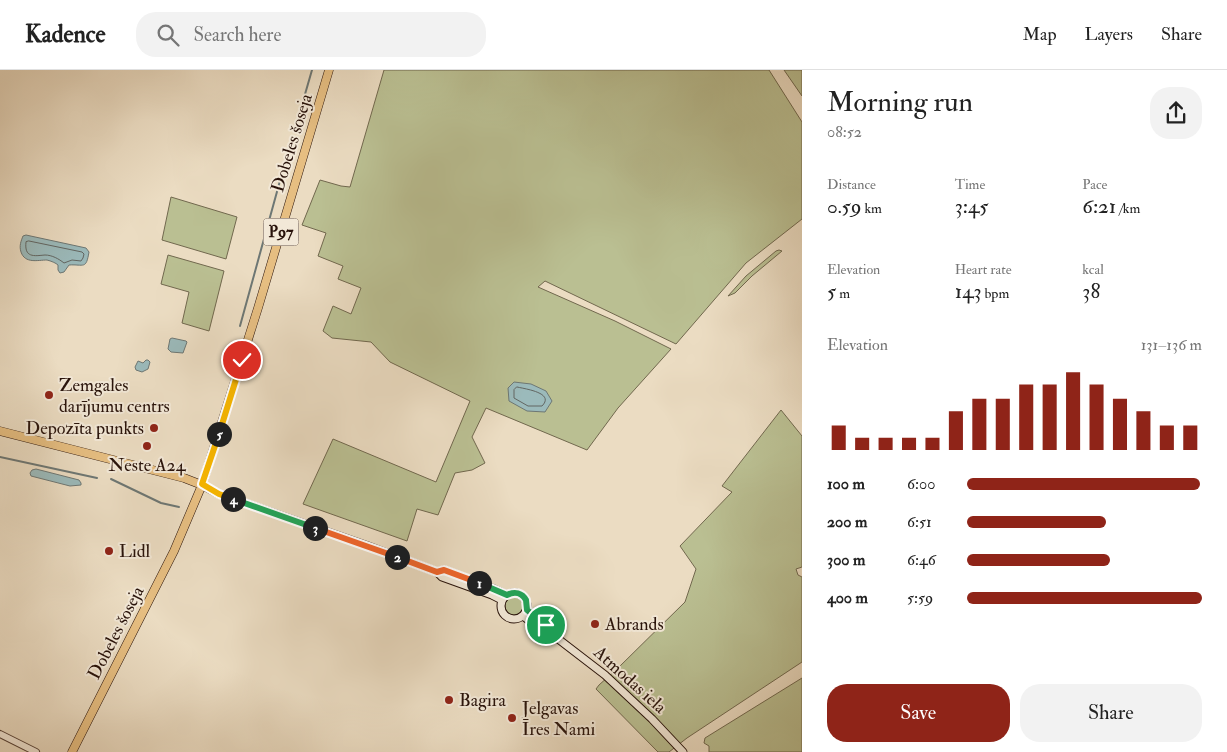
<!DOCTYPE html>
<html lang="en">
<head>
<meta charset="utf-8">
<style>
  :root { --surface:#fff; --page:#f2f2f2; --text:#222; --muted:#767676; --line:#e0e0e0; --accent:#8f2418 }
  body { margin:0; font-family:"IM FELL Double Pica",serif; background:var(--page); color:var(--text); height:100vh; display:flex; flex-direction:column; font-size:19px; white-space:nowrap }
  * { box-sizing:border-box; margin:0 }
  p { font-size:16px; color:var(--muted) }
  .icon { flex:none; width:28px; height:28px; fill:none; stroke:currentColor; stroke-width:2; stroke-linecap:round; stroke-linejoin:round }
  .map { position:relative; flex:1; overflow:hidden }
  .sheet { display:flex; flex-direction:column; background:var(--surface); width:425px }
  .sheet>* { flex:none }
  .pin { position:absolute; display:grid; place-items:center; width:42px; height:42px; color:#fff; margin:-21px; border:2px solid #fff; border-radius:50%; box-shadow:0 1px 5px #0007 }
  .km { position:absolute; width:25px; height:25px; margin:-12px; border-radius:50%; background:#222; color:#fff; font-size:14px; line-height:25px; text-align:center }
  .round { display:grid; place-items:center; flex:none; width:52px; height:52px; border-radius:20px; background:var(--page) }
  .headline { display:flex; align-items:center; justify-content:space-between; height:85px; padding:0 25px }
  h1 { font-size:28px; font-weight:600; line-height:38px }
  .metrics { display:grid; grid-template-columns:repeat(3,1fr); gap:8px; height:85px; padding:5px 25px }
  .metrics div { display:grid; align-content:center }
  .metrics b { font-size:21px; font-weight:600 }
  .metrics small { font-size:14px; font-weight:400 }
  .metrics p { font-size:14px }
  .chart { height:140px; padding:10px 25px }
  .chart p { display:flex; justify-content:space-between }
  .chart svg { width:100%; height:90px; margin-top:5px; stroke:var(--accent); stroke-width:6 }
  .action { display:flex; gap:10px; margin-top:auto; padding:10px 25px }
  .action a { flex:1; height:58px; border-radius:20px; background:var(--accent); color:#fff; font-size:20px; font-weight:600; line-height:58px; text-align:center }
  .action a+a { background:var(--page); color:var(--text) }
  ul { padding:0 25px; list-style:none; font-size:16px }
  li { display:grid; grid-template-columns:80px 60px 1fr; align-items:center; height:38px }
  li i { height:12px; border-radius:6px; background:var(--accent) }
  header { display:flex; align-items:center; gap:30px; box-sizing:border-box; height:70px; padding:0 25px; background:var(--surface); border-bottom:1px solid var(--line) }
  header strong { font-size:24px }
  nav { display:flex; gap:28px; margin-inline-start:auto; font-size:18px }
  .search { width:350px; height:45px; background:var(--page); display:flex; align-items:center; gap:12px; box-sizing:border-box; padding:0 18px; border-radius:20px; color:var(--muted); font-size:19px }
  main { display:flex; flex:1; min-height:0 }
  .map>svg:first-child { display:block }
</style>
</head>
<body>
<header>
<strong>Kadence</strong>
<div class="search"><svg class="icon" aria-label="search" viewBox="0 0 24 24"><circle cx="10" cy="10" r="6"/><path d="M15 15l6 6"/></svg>Search here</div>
<nav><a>Map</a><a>Layers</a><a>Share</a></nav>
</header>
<main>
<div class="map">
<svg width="802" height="682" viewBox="0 0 802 682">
  <rect width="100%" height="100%" fill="#ebdcc2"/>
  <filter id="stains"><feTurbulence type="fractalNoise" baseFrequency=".004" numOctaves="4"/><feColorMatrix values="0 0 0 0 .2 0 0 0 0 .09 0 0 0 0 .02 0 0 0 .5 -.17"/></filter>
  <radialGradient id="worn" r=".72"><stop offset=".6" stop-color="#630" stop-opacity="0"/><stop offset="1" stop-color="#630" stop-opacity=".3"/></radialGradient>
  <g fill="#babf92" stroke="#71684e">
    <polygon points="384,0 769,0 802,52 802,149 746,193 676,274 545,211 538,217 615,251 671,279 618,338 587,380 486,338 472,367 485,393 472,400 455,403 438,445 417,439 407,471 303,434 333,369 436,412 470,331 390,292 371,272 332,268 323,261 333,236 351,244 361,218 338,209 343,196 318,186 326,163 302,155 320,110 341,116 350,117"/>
    <polygon points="784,0 802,0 802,26"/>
    <polygon points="171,127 237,147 226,189 162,170"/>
    <polygon points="779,180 782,181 752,206 735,223 728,226 746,206 776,181"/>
    <polygon points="168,185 224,201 209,261 182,253 189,222 161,214"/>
    <polygon points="781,340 802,366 802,497 796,499 798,505 802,507 802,592 687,668 669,682 658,682 596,619 599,615 619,597 685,532 696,499 680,476 732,422 722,416"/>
    <circle cx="514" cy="536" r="9"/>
    <polygon points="802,608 802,682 709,682 709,676 704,673 705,668"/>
  </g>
  <g fill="#9bbabb" stroke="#6d7774">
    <path d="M26,165L86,178L89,182C86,200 84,194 69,195L64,202L60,203L58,200V195C56,193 51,191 47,190C38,190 25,194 21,182C19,176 21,171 23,166Z"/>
    <polygon points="172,268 186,271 187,272 183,283 171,282 168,279 170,269"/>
    <polygon points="146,290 148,290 150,292 148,299 142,302 136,300 135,297 138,291 143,293"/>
    <polygon points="514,312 531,314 546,321 552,331 545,342 527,341 509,331 508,318"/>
    <polygon points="36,399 79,410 81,413 81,415 70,416 31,406 30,403 32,400"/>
  </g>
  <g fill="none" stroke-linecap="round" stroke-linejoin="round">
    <g stroke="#626662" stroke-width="1">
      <path d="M29,171L82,182L84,184L83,188L81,191L72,190L64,193C59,189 52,185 45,185C34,186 24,188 26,172Z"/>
      <path d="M517,317C526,319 555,323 542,336H528L514,328V320Z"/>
    </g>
    <g stroke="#6d7774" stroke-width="2">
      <polyline points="297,52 312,0"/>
      <polyline points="240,256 286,89"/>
      <polyline points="0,387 97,408"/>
      <polyline points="111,409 161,433 179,437"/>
    </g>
    <g stroke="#594438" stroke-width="8">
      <polyline id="tertiary" points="0,664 36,682"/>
    </g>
    <g stroke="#28120a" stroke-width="9">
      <g id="secondary">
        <polyline points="202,415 219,424 368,476 437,502 442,507 492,525 502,530"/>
        <polyline points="437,502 444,500 494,519 507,525"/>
        <circle cx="514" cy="536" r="13"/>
        <polyline points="527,540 552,560 553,565"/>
        <polyline points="523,546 548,565 553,565 605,605 652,649 683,682"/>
      </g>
    </g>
    <g stroke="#28120a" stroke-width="9">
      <g id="primary">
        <polyline points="0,361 184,408 202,415"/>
        <polyline points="72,682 174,481 202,415 258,238 329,0"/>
      </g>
    </g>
    <use href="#tertiary" stroke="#f2e8d7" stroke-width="6"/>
    <use href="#secondary" stroke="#f2e8d7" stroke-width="7"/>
    <use href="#primary" stroke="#e6be81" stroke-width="8"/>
  </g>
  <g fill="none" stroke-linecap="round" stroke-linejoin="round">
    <g stroke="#fff" stroke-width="10">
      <path id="split-1" d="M479,513L507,525C515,521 522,523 526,530L527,540L546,555"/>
    </g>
    <g stroke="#fff" stroke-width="10">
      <polyline id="split-2" points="397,487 437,502 444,500 479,513"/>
    </g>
    <g stroke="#fff" stroke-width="10">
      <polyline id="split-3" points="315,458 397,487"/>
    </g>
    <g stroke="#fff" stroke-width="10">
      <polyline id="split-4" points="233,429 315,458"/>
    </g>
    <g stroke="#fff" stroke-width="10">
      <polyline id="split-5" points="219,364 202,414 219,424 233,429"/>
    </g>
    <g stroke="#fff" stroke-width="10">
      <polyline id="split-6" points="219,364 242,290"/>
    </g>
    <use href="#split-1" stroke="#22a559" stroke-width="6"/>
    <use href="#split-2" stroke="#f0652b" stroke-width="6"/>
    <use href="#split-3" stroke="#f0652b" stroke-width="6"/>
    <use href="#split-4" stroke="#22a559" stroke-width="6"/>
    <use href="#split-5" stroke="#f5b400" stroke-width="6"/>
    <use href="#split-6" stroke="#f5b400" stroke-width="6"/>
  </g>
  <g fill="#8f2418" stroke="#f2e8d7" stroke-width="2">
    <circle cx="49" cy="325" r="5"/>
    <circle cx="154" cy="358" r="5"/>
    <circle cx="147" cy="376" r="5"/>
    <circle cx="109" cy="481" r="5"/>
    <circle cx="595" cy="554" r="5"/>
    <circle cx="449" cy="630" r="5"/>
    <circle cx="512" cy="648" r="5"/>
  </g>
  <g text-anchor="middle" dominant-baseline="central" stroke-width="4" stroke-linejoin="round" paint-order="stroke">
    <rect fill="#f2e8d7" stroke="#655248" stroke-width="1" x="263.5" y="148.5" width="35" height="27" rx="4"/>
    <g font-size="16" font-weight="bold" fill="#28120a">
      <text x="281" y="162">P97</text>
    </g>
    <g font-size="18" fill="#28120a" stroke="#f2e8d7">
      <text transform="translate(292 73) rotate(-73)">Dobeles šoseja</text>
      <text transform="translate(116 563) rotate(-63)">Dobeles šoseja</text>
      <text transform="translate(630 610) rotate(42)">Atmodas iela</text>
    </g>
    <g font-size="18" fill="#28120a" stroke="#f2e8d7" text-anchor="start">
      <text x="59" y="315">Zemgales<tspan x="59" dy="21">darījumu centrs</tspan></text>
      <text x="144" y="358" text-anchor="end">Depozīta punkts</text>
      <text x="147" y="395" text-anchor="middle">Neste A24</text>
      <text x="119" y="481">Lidl</text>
      <text x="605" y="554">Abrands</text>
      <text x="459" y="630">Bagira</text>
      <text x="522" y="638">Jelgavas<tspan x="522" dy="21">Īres Nami</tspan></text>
    </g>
  </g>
  <rect width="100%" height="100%" filter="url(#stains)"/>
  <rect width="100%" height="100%" fill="url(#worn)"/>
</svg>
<div class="pin" style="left:546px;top:555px;background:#1e9e55"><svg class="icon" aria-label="arrive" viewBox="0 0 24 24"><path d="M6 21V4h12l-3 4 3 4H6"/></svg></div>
<div class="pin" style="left:242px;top:290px;background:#d93025"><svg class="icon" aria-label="check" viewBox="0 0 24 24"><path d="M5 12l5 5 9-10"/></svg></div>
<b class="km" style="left:479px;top:513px">1</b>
<b class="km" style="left:397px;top:487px">2</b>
<b class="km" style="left:315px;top:458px">3</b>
<b class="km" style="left:233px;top:429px">4</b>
<b class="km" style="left:219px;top:364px">5</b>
</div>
<section class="sheet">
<div class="headline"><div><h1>Morning run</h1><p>08:52</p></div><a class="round"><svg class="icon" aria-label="share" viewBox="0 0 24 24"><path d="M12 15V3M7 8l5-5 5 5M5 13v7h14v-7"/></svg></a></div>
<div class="metrics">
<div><p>Distance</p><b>0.59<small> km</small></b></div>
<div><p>Time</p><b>3:45</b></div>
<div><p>Pace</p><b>6:21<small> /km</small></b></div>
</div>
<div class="metrics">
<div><p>Elevation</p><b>5<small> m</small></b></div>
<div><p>Heart rate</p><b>143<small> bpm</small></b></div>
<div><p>kcal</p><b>38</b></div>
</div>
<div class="chart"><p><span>Elevation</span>131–136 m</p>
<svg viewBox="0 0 160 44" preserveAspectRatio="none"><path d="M5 44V32M15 44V38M25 44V38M35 44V38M45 44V38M55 44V25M65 44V19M75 44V19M85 44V12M95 44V12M105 44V6M115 44V12M125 44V19M135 44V25M145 44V32M155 44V32"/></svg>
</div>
<ul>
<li><b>100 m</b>6:00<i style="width:99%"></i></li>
<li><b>200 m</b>6:51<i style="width:59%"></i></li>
<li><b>300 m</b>6:46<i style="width:61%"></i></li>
<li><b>400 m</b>5:59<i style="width:100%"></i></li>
</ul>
<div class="action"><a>Save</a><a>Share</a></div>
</section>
</main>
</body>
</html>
